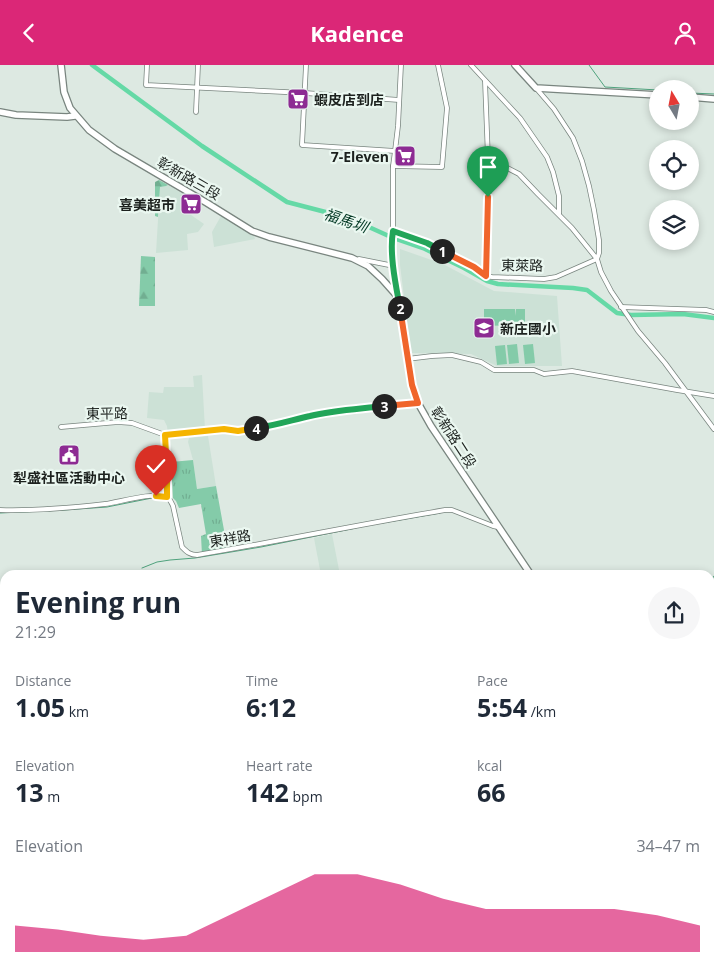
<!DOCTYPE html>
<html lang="en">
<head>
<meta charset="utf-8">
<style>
  :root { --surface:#fff; --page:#f6f6f7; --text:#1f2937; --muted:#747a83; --accent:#db2777 }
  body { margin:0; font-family:"Open Sans","Noto Sans TC",sans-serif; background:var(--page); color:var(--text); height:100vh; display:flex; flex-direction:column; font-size:19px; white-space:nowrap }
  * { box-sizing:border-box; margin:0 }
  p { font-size:16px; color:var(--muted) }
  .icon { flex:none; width:28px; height:28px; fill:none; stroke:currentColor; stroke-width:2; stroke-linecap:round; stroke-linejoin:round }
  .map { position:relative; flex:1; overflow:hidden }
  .side { position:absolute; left:0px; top:505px; width:715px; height:405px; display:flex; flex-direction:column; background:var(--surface); border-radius:15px 15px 0 0; box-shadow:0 2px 8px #0003 }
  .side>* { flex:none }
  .needle { width:32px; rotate:350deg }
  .buttons { position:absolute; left:649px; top:15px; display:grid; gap:10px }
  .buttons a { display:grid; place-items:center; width:50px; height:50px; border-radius:50%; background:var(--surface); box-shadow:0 2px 8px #0003; font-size:25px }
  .pin { position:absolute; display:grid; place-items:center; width:42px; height:42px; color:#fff; margin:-51px -21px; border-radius:50% 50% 50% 0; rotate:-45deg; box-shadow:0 0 5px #0007 }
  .pin .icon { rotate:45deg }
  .km { position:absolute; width:25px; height:25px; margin:-12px; border-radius:50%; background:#222; color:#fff; font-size:14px; line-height:25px; text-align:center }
  .round { display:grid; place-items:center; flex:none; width:52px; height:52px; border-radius:26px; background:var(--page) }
  .overview { display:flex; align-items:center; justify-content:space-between; height:85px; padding:0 15px }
  h1 { font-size:28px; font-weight:700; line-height:38px }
  .metrics { display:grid; grid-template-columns:repeat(3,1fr); gap:8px; height:85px; padding:5px 15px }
  .metrics div { display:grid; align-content:center }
  .metrics b { font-size:25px; font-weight:700 }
  .metrics small { font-size:14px; font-weight:400 }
  .metrics p { font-size:14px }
  .chart { height:140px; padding:10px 15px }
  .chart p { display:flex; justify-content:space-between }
  .chart svg { width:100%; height:90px; margin-top:5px; fill:var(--accent); opacity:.7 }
  header { display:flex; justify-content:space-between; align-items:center; height:65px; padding:0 15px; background:var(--accent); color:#fff; font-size:22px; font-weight:700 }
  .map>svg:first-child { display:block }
</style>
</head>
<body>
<header><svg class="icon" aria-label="back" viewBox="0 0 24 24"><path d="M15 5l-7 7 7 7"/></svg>Kadence<svg class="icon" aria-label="person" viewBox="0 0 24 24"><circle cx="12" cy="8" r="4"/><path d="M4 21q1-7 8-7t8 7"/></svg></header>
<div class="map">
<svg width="714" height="910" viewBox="0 0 714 910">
  <defs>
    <pattern id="grass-tufts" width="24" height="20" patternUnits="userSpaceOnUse" patternTransform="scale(1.25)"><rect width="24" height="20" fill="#84cba9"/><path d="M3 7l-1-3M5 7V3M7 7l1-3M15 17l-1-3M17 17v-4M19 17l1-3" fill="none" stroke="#71ae91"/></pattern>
    <pattern id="forest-firs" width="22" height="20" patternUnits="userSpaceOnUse" patternTransform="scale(1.25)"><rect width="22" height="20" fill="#84cba9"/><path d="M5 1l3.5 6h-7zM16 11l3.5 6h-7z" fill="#71ae91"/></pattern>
  </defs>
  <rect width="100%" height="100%" fill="#dde9e2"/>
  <g fill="#cce1d6">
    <polygon points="168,120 197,137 191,150 204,159 198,167 187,169 188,185 156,188 160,121 166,121"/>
    <polygon points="221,151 254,171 255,174 214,182 212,167"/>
    <polygon points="400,184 443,199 494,226 557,231 562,301 497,301 471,289 411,288 400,200"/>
    <polygon points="202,310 205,365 168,370 167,361 164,355 147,353 149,327 163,328 164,322 194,322 193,311"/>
    <polygon points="208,371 216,421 197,424 193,395 188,377 189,373"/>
    <polygon points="332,469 340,510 321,510 314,473"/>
    <polygon points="0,723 5,742 5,757 0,759"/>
  </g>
  <polygon fill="url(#grass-tufts)" points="193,395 197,424 216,421 228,487 202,490 201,471 206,469 201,439 179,443 176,436 173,433 171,397"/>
  <g fill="url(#forest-firs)">
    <polygon points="159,115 168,120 166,121 160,122 158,152 155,151 155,117"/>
    <polygon points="141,191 155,192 155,241 139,241"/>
  </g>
  <g fill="#84cba9">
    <polygon points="484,244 515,244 516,251 516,244 525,244 525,260 484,261"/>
    <polygon points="517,279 519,298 509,299 507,280"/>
    <polygon points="533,279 535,298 525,299 523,280"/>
    <polygon points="505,280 507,299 497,300 495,281"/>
  </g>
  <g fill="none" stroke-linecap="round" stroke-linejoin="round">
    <g stroke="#4fa27d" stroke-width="1">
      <polyline points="589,0 605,22 658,25"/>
      <polyline points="690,28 714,29"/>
      <polyline points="39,443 71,441"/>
      <polyline points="0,448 64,445 107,442 152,433"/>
      <polyline points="382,458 440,448"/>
      <polyline points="142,503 157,497 170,495 195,493 261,482 356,463"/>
      <polyline points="710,517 714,511"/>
      <polyline points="710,633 714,632"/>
      <polyline points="0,767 5,765"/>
      <polyline points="271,907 271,910"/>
    </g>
    <polyline stroke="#65d9a6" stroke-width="4.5" points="92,0 202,81 287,137 337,150 360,158 391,172 423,183 464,203 487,216 498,219 573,223 587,225 617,248 631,250 683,249 714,253"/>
    <g stroke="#79857f" stroke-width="5.5">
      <g id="street">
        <polyline points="147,0 146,20 305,28 399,35"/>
        <polyline points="306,0 302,80 395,86"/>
        <polyline points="471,0 520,53 547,92 553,107 559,131 559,149"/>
        <polyline points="485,16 488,93 519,109 538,129 572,163 597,194"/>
        <polyline points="536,23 554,44 573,73 582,96 589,121 594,145 599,175 599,188 597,194 601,207 611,226 638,266 665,298 714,364"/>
        <polyline points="196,47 198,0"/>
        <polyline points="393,101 442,102 447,43 438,0"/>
        <polyline points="393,166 427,178 475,202 486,211 492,212 544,214 556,212 597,194"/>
        <polyline points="359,194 394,201"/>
        <polyline points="486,211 490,104"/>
        <polyline points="398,230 395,217 393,181 393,101 395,86 398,61 401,0"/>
        <polyline points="621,242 706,245 714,247"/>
        <polyline points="407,294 432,291 452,290 481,297 494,305 534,305 544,309 572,306 677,325 714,331"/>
        <polyline points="61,362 118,357 132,358 165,370 224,364 238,366 270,361 310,351 326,348 418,338"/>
        <polyline points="165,370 167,408 167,432"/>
        <path d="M0,445C35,446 70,443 105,439C120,437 152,427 166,432C170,433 171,437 173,441L182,482C187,487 190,490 197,490C280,476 362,459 445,445H452L493,461L498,462"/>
        <polyline points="710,629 714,628"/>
        <polyline points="284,905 338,909 371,905"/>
      </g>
    </g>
    <g stroke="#79857f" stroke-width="8">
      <g id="secondary">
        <polyline points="61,0 64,27 70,43 89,65 115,84 207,138 252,166 269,172 352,193 368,201 382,214 398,232 412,320 418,338 431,361 531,510"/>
        <polyline points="515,0 536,23 658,30"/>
        <polyline points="690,32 714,34"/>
        <polyline points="0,47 16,50 67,52 75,51"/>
        <polyline points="0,791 5,794"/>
        <polyline points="0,799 5,802"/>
        <polyline points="710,845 714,850"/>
        <polyline points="182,905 191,910"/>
        <polyline points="196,905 205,910"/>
      </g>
    </g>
    <use href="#street" stroke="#fff" stroke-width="4"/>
    <use href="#secondary" stroke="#fff" stroke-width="5.5"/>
  </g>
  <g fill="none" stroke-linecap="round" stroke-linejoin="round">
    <g stroke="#fff" stroke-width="10">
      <polyline id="split-1" points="442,186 474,202 486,211 488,132"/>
    </g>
    <g stroke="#fff" stroke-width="10">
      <path id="split-2" d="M400,243C396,221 389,189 393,166L427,178L442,186"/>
    </g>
    <g stroke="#fff" stroke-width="10">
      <polyline id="split-3" points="384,341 418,338 412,320 400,243"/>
    </g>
    <g stroke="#fff" stroke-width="10">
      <path id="split-4" d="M256,363C274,361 292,355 310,351C334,345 359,344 384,341"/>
    </g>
    <g stroke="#fff" stroke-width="10">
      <polyline id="split-5" points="167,408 165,370 224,364 238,366 256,363"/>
    </g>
    <g stroke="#fff" stroke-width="10">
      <polyline id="split-6" points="156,431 167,432 167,408"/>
    </g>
    <use href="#split-1" stroke="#f0652b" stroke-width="6"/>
    <use href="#split-2" stroke="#22a559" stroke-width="6"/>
    <use href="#split-3" stroke="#f0652b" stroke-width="6"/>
    <use href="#split-4" stroke="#22a559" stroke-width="6"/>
    <use href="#split-5" stroke="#f5b400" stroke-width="6"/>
    <use href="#split-6" stroke="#f5b400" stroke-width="6"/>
  </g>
  <defs>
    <g id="supermarket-square" transform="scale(1.125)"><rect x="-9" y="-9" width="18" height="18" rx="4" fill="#8d2b93" stroke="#eaf7f0"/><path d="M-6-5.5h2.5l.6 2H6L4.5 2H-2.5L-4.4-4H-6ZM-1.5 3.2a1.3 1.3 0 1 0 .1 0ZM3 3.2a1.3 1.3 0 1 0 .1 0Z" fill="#fff"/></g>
    <g id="school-square" transform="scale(1.125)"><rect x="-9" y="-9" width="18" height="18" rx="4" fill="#8d2b93" stroke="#eaf7f0"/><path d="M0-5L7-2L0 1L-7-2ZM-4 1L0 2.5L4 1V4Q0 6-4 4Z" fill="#fff"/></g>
    <g id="civic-square" transform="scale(1.125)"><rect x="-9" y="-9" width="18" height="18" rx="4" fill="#8d2b93" stroke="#eaf7f0"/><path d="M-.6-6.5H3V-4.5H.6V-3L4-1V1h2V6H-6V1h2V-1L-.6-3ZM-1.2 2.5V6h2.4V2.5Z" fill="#fff"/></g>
  </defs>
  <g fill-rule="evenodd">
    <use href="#supermarket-square" x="298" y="34"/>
    <use href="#supermarket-square" x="405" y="91"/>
    <use href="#supermarket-square" x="191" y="139"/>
    <use href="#school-square" x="484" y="263"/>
    <use href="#civic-square" x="69" y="390"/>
  </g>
  <g text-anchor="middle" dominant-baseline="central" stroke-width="4.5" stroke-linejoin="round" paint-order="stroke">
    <g font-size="14" font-weight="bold" fill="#1c211e" stroke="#eaf7f0" text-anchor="start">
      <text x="314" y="34">蝦皮店到店</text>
      <text x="389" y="91" text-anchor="end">7-Eleven</text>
      <text x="175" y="139" text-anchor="end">喜美超市</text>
      <text x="500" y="263">新庄國小</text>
      <text x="69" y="412" text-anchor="middle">犁盛社區活動中心</text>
    </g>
    <g font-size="14" fill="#1c211e" stroke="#eaf7f0">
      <text transform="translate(189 113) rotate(30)">彰新路三段</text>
      <text transform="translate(522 200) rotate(1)">東萊路</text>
      <text transform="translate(107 348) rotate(-1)">東平路</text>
      <text transform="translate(454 372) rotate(57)">彰新路二段</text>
      <text transform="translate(230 473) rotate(-10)">東祥路</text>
    </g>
    <g font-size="15" font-style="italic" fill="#053a26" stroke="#eaf7f0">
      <text transform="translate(346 155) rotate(19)">福馬圳</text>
    </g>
  </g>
</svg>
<div class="buttons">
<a><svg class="needle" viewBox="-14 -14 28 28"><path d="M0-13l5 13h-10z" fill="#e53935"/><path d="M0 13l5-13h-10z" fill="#747a83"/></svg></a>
<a><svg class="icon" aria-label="locate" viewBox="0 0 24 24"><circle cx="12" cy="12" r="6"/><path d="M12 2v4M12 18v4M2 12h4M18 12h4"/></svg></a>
<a><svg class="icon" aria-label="layers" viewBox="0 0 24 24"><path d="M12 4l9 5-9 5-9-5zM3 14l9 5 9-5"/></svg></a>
</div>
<div class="pin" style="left:488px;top:132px;background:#1e9e55"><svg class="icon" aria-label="arrive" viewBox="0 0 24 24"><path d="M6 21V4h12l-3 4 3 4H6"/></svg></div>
<div class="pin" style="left:156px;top:431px;background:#d93025"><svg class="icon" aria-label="check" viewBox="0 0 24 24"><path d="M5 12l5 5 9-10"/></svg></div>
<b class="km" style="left:442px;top:186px">1</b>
<b class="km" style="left:400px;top:243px">2</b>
<b class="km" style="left:384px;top:341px">3</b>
<b class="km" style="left:256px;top:363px">4</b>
<section class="side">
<div class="overview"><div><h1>Evening run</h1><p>21:29</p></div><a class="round"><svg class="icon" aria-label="share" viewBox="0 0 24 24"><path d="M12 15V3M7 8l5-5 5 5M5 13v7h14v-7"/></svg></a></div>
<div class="metrics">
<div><p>Distance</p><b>1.05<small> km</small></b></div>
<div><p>Time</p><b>6:12</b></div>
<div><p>Pace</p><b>5:54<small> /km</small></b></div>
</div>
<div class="metrics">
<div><p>Elevation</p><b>13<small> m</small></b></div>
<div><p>Heart rate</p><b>142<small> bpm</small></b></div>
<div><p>kcal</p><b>66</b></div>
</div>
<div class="chart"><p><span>Elevation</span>34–47 m</p>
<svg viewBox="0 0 160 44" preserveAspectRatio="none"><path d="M0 44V31L10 33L20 36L30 38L40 36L50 26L60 16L70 6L80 6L90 11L100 18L110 23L120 23L130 23L140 23L150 26L160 31V44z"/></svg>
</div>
</section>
</div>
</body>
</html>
